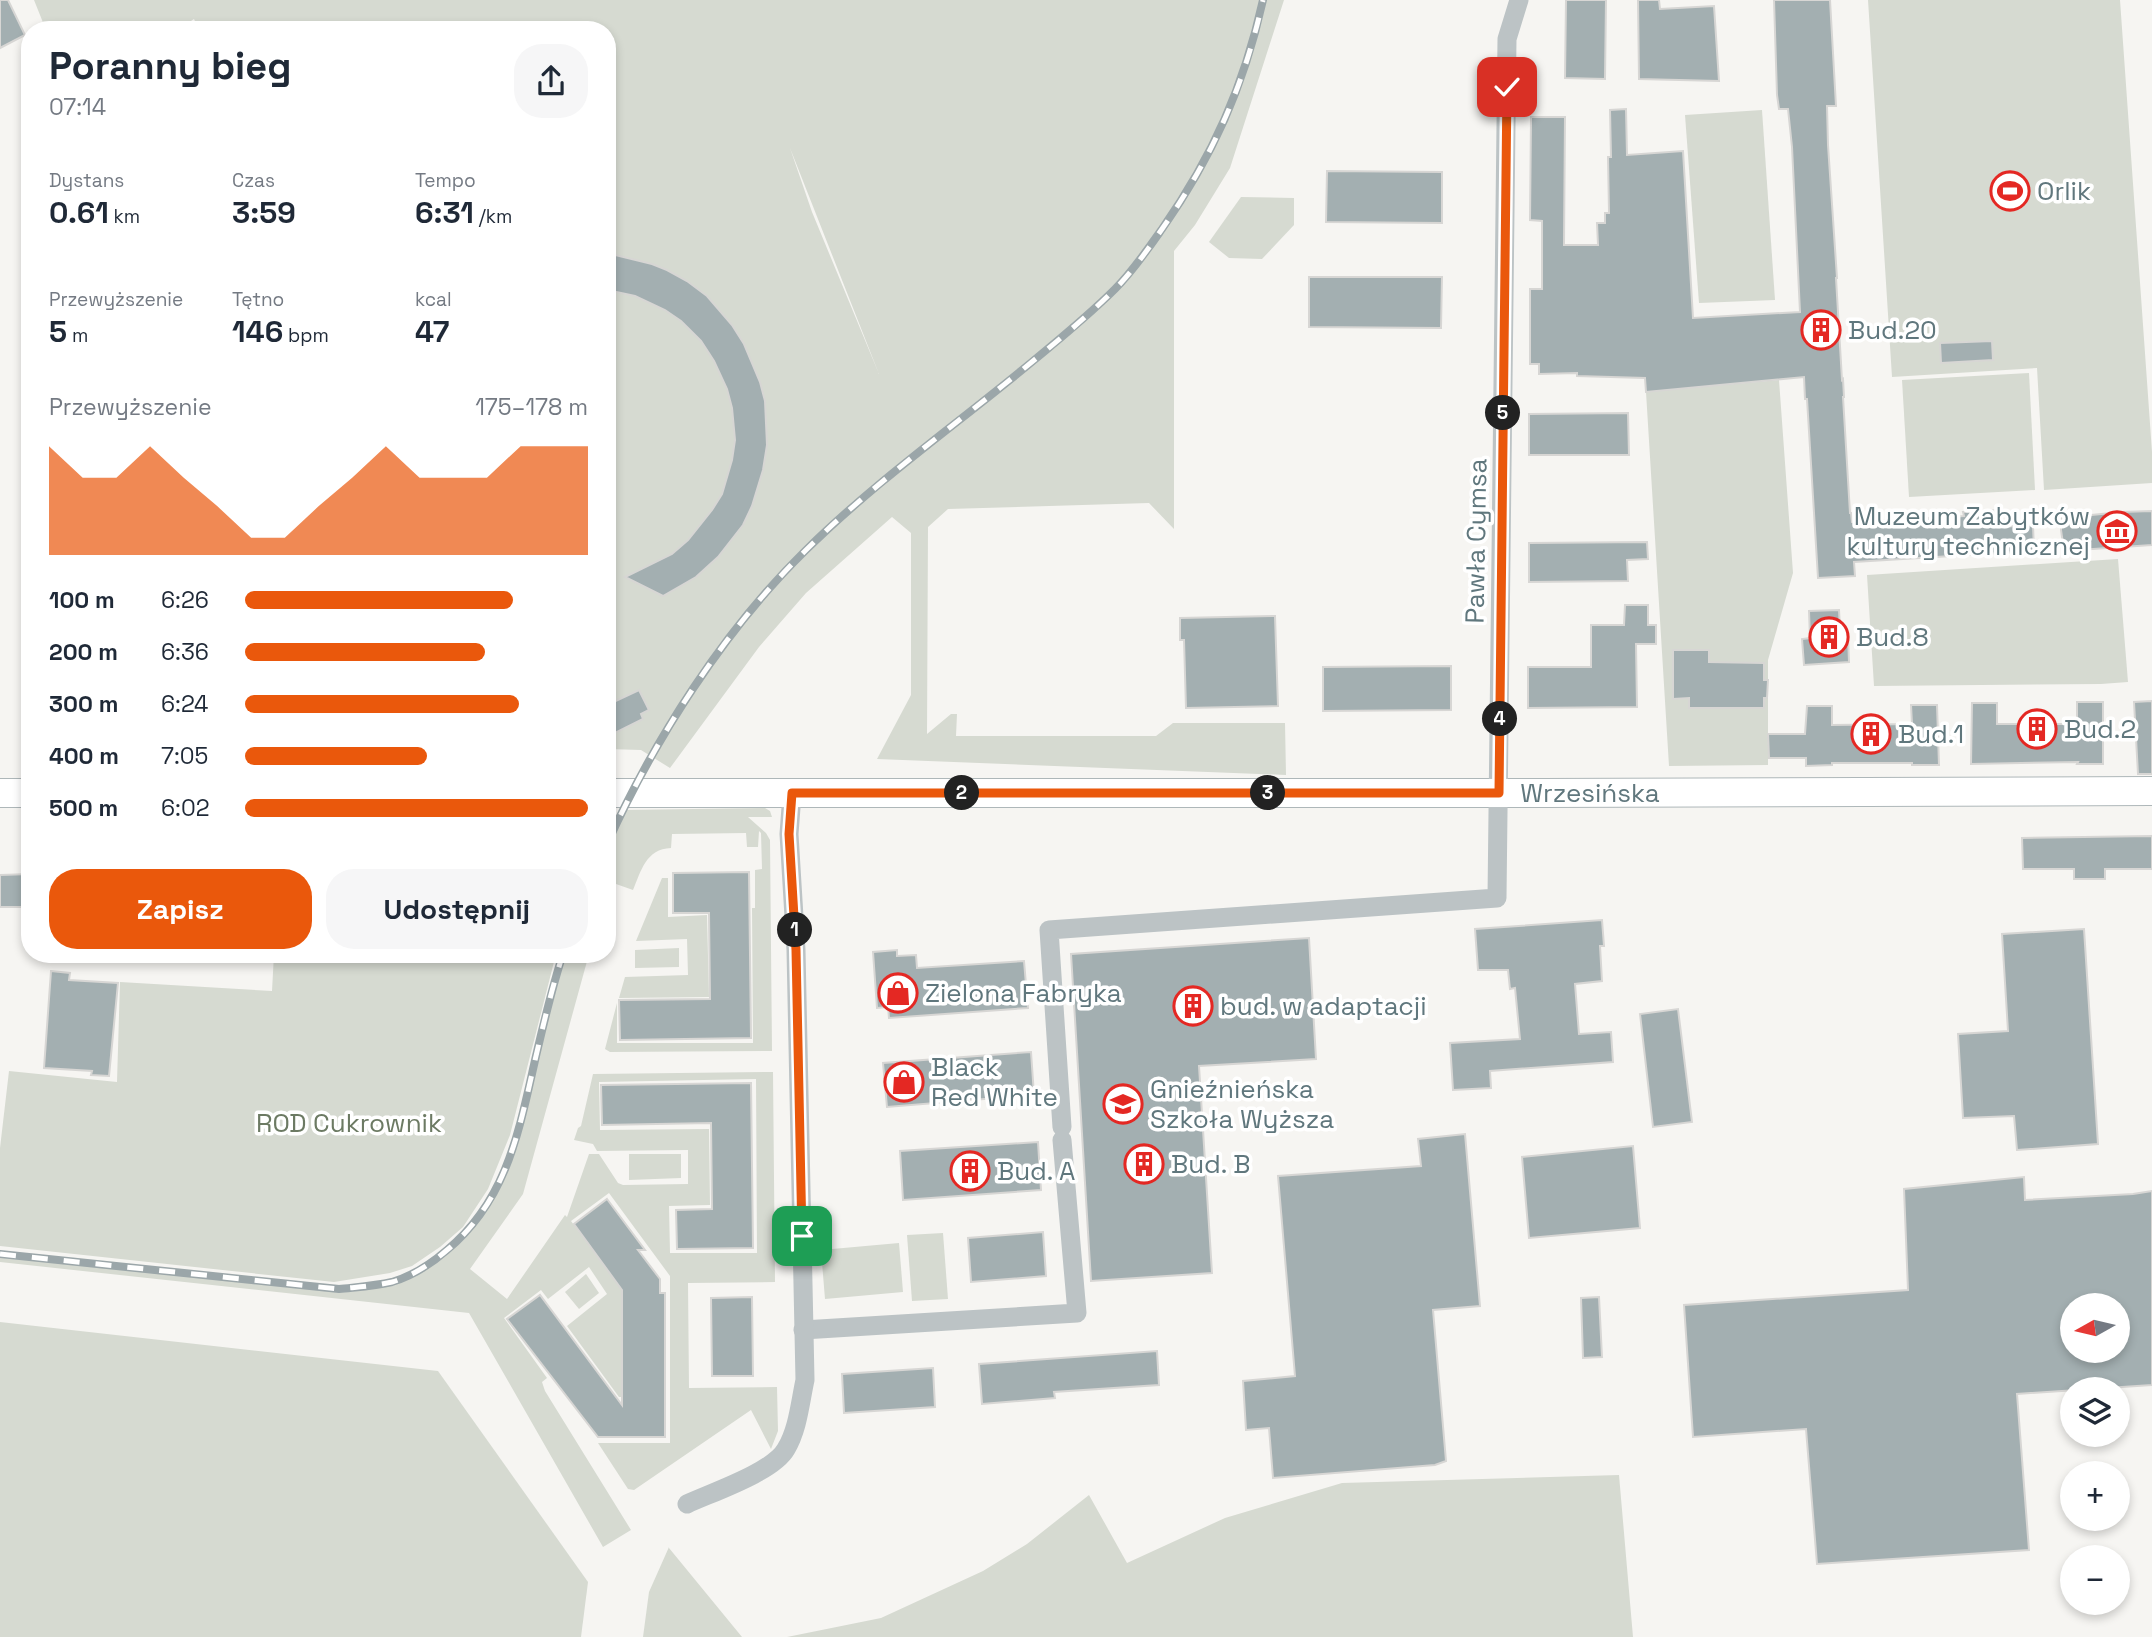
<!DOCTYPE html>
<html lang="pl">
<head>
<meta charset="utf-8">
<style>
  :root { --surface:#fff; --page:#f6f6f7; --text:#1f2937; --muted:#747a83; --accent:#ea580c }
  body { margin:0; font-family:"Space Grotesk",sans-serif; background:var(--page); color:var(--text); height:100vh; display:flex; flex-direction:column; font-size:26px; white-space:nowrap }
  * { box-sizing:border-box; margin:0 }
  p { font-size:23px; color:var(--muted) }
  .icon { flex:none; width:38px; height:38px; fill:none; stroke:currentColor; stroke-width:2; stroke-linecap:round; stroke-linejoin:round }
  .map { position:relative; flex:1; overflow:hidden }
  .drawer { position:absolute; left:21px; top:21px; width:595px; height:942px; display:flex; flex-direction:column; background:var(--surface); border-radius:28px; box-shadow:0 4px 10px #0003 }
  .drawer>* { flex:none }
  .needle { width:46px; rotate:262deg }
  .fabs { position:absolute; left:2060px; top:1293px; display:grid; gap:14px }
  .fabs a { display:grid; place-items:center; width:70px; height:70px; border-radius:50%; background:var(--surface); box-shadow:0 4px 10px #0003; font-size:35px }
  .pin { position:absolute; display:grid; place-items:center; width:60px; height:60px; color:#fff; margin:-30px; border-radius:14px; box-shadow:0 4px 10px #0006 }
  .km { position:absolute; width:35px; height:35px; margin:-18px; border-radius:50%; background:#222; color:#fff; font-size:19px; line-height:35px; text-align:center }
  .round { display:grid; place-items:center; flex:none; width:74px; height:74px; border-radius:28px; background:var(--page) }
  .overview { display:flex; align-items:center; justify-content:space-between; height:119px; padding:0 28px }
  h1 { font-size:38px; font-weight:600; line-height:52px }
  .figures { display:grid; grid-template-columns:repeat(3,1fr); gap:10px; height:119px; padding:7px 28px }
  .figures div { display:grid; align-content:center }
  .figures b { font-size:30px; font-weight:600 }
  .figures small { font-size:19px; font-weight:400 }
  .figures p { font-size:19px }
  .chart { height:196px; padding:14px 28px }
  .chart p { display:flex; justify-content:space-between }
  .chart svg { width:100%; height:126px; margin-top:7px; fill:var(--accent); opacity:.7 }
  .action { display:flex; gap:14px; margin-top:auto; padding:14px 28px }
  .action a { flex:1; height:80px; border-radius:28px; background:var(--accent); color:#fff; font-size:28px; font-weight:600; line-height:80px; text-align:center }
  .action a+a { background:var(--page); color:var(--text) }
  ul { padding:0 28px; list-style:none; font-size:23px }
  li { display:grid; grid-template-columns:112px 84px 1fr; align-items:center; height:52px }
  li i { height:18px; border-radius:9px; background:var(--accent) }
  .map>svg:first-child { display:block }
</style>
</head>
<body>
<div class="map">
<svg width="2152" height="1637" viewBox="0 0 2152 1637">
  <rect width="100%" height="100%" fill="#f6f5f2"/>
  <g fill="#d6dad1" fill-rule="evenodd">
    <path d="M34,0H1284L1230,168L1195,225L1174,251V529L1149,503L948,509L928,527L927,734L951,714H957L956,736H1156L1173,723H1285L1286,775L877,759L911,695V533L892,517L806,593L759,647L670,768L641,750L607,749V30H199L194,19L177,30H46ZM790,148L879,374L812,212Z"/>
    <polygon points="1868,0 2120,0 2152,452 2152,483 2044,490 2037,368 1892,377"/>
    <polygon points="1762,110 1775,300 1699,303 1685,115"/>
    <polygon points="1241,197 1294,198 1294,225 1262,259 1229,258 1209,242"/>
    <polygon points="2029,373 2035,490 1909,497 1902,380"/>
    <polygon points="1779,380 1793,573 1768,660 1768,765 1669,766 1646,392"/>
    <polygon points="2118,559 2128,682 2101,684 1874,686 1867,575"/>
    <path d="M765,808L770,811L772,817H748L766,833L770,840L772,1051L610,1052L605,1049L617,1003V1043H753L752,908H755V870L762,869L761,833L759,831L758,847H747L746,833L672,834L671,848C646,849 641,871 633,890L616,884L607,904V845L624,810Z"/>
    <polygon points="662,878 668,878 668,917 707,915 709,997 619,998 625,977 688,975 687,939 636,941"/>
    <polygon points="679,948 679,967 635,968 635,950"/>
    <polygon points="274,954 556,954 510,1135 488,1189 463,1227 440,1247 412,1266 390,1273 334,1282 0,1246 0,1148 9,1071 117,1082 120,982 272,991"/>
    <path d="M563,954H589L523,1194L470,1269L507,1299L565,1215L567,1217L589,1154H599L618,1183L623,1185L688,1184V1150L597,1151L593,1144L574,1140L578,1128L581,1126L593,1074L773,1072L775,1282L688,1283L689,1388L777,1387L778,1431L771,1449L751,1410L634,1490L628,1489L598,1443H670V1276L609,1193L571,1221L622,1290L621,1397H619L567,1326L607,1294L589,1267L548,1299L541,1290L504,1318L547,1378L542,1382L545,1391L631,1530L603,1547L469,1313L0,1262V1254L339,1289C357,1287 375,1286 392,1282C412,1276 431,1264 447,1250C506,1201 520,1128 536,1056C544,1022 554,988 563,954ZM756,1079L757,1253H670L669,1206L710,1205L709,1129L600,1130L599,1082Z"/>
    <polygon points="629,1154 681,1154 681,1178 629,1180"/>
    <polygon points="943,1233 948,1299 912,1301 907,1235"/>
    <polygon points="899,1243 903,1292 825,1299 821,1250"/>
    <polygon points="586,1274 599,1293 579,1309 565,1292"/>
    <polygon points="0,1322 438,1371 588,1582 581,1637 0,1637"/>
    <polygon points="1619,1475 1633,1637 787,1637 881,1618 983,1571 1027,1544 1089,1495 1127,1563 1225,1518 1342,1483"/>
    <polygon points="669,1547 669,1548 742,1637 643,1637 649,1592"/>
  </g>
  <g fill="#a3afb1" stroke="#d7d6d4" stroke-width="2" fill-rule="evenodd">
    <polygon points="0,0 8,0 25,35 0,48"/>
    <polygon points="1566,0 1606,0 1605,79 1565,78"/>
    <polygon points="1638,0 1659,0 1660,9 1714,6 1719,81 1639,79"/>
    <polygon points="1774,0 1830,0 1836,106 1827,106 1828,145 1837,278 1836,278 1842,380 1843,379 1844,397 1843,397 1850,513 1851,513 1852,522 1964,516 1963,512 1999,510 2000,527 2033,525 2034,551 1854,562 1855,576 1818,578 1807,399 1805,399 1804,377 1646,392 1645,378 1577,376 1577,373 1539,374 1539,364 1530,364 1530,289 1542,289 1542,221 1530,220 1531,117 1565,117 1564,245 1598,245 1597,223 1605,223 1605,213 1609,213 1608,157 1611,157 1610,110 1626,109 1627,155 1683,151 1693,318 1800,312 1792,147 1788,109 1779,109 1777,95"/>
    <polygon points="1327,171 1442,172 1442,223 1326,222"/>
    <polygon points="607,253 652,264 667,270 687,281 707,296 732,325 744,344 760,382 765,401 767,445 763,470 752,506 743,525 718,557 696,577 663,596 625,577 672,554 688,540 712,510 722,494 732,460 735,440 732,408 727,389 714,361 701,341 681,321 665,310 635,296 607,290"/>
    <polygon points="1309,277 1442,277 1441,328 1309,327"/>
    <polygon points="1992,341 1993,360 1941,363 1940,343"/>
    <polygon points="1628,413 1629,455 1529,455 1529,414"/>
    <polygon points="2152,511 2152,545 2064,551 2061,530 2062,518 2121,512"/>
    <polygon points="1647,542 1648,559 1627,560 1628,581 1529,582 1529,543"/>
    <polygon points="1625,605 1648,605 1648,625 1656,625 1656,644 1636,644 1637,707 1528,708 1528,667 1591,667 1591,625 1624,625"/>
    <polygon points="1839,610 1840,628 1844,628 1844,636 1848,636 1849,662 1804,665 1802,639 1810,638 1809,611"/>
    <polygon points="1275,616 1278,706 1186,708 1184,640 1180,640 1180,618"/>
    <polygon points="1673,650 1709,650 1709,662 1764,663 1764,680 1768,680 1767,698 1764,698 1764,708 1689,708 1689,698 1673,699"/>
    <polygon points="1451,666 1451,710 1323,711 1323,667"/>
    <polygon points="639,690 649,710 641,714 643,719 611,735 607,726 607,705"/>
    <polygon points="2152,701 2152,774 2138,774 2134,702"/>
    <polygon points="2077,702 2103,702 2103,764 2077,764 2078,762 1971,764 1972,703 1997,703 1997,724 2077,724"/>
    <polygon points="1911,705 1937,705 1939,765 1912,765 1912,763 1832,763 1832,765 1806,766 1806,758 1769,758 1768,734 1805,734 1807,706 1832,706 1832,725 1912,724"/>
    <polygon points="2152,836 2152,869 2105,869 2105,879 2074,879 2074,869 2023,869 2022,838"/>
    <polygon points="749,872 751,1038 620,1040 619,1000 710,999 709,913 673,913 673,873"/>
    <polygon points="30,874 30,907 0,907 0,875"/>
    <polygon points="1602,920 1604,946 1600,946 1602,981 1575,984 1579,1034 1611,1032 1613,1062 1490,1071 1491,1088 1453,1090 1450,1043 1520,1039 1515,988 1510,989 1508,970 1478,970 1475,929"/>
    <polygon points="2084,929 2098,1144 2017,1150 2014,1116 1963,1118 1958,1034 2008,1031 2002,934"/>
    <polygon points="1309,938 1316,1059 1199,1066 1212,1273 1091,1281 1071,954"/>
    <polygon points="897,950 897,956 916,955 917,968 1024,961 1028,1008 889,1018 888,1007 877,1008 873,952"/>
    <polygon points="51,971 70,973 69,980 118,983 109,1076 91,1075 92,1071 44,1068"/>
    <polygon points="1678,1009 1692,1122 1653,1127 1640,1014"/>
    <polygon points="1031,1052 1034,1095 887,1107 883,1063"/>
    <polygon points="751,1083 753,1248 677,1249 676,1210 712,1209 711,1123 602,1125 601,1085"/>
    <polygon points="1465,1134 1480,1306 1433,1310 1446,1461 1435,1465 1273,1478 1269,1428 1246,1430 1243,1381 1295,1376 1278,1176 1421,1166 1418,1139"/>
    <polygon points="1038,1142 1041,1190 903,1200 900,1151"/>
    <polygon points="1633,1146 1640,1228 1529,1238 1522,1157"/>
    <path d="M2024,1177L2025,1200L2133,1194L2152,1191V1385L2017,1394L2029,1550L1817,1564L1806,1429L1693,1437L1684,1305L1908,1290L1904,1189ZM2072,1306H2118V1351H2072Z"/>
    <polygon points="607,1199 645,1250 638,1250 660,1279 660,1293 665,1293 665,1437 598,1437 507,1319 540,1295 622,1405 622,1290 574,1224"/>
    <polygon points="1043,1232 1046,1276 971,1282 968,1238"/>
    <polygon points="752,1297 753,1376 712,1376 711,1298"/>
    <polygon points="1599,1297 1602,1357 1583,1358 1581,1298"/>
    <polygon points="1157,1351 1159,1385 1054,1392 1055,1398 982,1404 979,1364"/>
    <polygon points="933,1368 935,1407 844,1413 842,1374"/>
  </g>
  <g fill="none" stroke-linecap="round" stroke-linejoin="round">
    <g stroke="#aeb7b9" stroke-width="30">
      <g id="secondary">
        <polyline points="0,793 30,793"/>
        <polyline points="607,793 1542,793 2152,791"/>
      </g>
    </g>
    <g stroke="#bcc3c5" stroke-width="19">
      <polyline points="1062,1127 1049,930 1497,898 1507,39 1519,0"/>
      <polyline points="803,1330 1077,1313 1062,1140"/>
      <path d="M687,1504C713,1492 773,1472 786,1449C798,1429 800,1403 805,1380L796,950L789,834L792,794"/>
    </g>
    <use href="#secondary" stroke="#fff" stroke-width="28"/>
    <g stroke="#9ba6a9" stroke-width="8">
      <g id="rail">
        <path d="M607,844C654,740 724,630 806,550C876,481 957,424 1033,361C1061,338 1089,315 1115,289C1133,271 1148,249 1162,229C1213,156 1244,86 1263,0"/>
        <path d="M0,1254L339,1289C357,1287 375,1286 392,1282C412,1276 431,1264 447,1250C508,1199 519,1130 536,1056C544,1022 552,987 563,954"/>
      </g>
    </g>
    <use href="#rail" stroke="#fff" stroke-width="5" stroke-dasharray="16" stroke-linecap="butt"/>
  </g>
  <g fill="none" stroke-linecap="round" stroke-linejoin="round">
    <g stroke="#fff" stroke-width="14">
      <polyline id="route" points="802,1236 796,950 789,834 792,793 1499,793 1507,87"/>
    </g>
    <use href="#route" stroke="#ea580c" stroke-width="9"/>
  </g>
  <defs>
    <g id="stadium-ring" transform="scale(2.0125)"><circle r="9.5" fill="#fff" stroke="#e42823" stroke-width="1.5"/><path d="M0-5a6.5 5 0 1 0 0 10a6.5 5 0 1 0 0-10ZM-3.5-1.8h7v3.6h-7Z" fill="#e42823"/></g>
    <g id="building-ring" transform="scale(2.0125)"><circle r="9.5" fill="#fff" stroke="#e42823" stroke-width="1.5"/><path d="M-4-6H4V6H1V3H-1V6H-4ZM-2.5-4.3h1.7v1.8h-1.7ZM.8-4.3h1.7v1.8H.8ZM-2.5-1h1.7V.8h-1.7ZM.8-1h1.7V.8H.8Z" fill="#e42823"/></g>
    <g id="museum-ring" transform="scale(2.0125)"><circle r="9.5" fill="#fff" stroke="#e42823" stroke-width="1.5"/><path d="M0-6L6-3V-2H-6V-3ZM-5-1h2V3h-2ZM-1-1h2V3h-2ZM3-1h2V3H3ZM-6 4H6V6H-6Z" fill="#e42823"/></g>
    <g id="shop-ring" transform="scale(2.0125)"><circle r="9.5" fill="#fff" stroke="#e42823" stroke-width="1.5"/><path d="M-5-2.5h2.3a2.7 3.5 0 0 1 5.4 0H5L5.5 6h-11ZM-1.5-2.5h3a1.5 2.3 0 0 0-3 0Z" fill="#e42823"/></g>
    <g id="university-ring" transform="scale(2.0125)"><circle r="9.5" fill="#fff" stroke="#e42823" stroke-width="1.5"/><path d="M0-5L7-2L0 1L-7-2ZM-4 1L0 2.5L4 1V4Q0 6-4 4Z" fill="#e42823"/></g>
  </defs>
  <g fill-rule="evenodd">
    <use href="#stadium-ring" x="2010" y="191"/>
    <use href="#building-ring" x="1821" y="330"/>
    <use href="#museum-ring" x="2117" y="531"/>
    <use href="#building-ring" x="1829" y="637"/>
    <use href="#building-ring" x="2037" y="729"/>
    <use href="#building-ring" x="1871" y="734"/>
    <use href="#shop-ring" x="898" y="993"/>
    <use href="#building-ring" x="1193" y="1006"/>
    <use href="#shop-ring" x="904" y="1082"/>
    <use href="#university-ring" x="1123" y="1104"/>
    <use href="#building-ring" x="1144" y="1164"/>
    <use href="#building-ring" x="970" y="1171"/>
  </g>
  <g text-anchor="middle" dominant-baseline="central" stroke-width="7" stroke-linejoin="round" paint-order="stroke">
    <g font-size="26" fill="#60777d" stroke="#fff" text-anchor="start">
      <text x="2037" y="191">Orlik</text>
      <text x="1848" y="330">Bud.20</text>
      <text x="2090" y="516" text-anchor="end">Muzeum Zabytków<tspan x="2090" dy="30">kultury technicznej</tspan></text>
      <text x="1856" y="637">Bud.8</text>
      <text x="2064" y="729">Bud.2</text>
      <text x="1898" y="734">Bud.1</text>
      <text x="925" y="993">Zielona Fabryka</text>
      <text x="1220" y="1006">bud. w adaptacji</text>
      <text x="931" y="1067">Black<tspan x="931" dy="30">Red White</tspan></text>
      <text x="1150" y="1089">Gnieźnieńska<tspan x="1150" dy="30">Szkoła Wyższa</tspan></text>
      <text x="1171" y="1164">Bud. B</text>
      <text x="997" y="1171">Bud. A</text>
    </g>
    <g font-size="26" fill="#60777d" stroke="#fff">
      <text transform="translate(1476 541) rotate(-89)">Pawła Cymsa</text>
      <text x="1590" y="793">Wrzesińska</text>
    </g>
    <g font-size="26" fill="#6c7a63" stroke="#fff">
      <text x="349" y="1123">ROD Cukrownik</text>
    </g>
  </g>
</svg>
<div class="fabs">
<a><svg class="needle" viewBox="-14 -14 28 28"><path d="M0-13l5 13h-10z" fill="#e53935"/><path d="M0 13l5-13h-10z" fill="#747a83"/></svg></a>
<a><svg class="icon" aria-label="layers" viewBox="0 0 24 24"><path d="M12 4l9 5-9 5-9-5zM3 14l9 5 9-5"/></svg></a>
<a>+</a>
<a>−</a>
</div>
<div class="pin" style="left:802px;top:1236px;background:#1e9e55"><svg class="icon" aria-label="arrive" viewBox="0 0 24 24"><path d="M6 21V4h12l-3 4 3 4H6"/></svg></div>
<div class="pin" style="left:1507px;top:87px;background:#d93025"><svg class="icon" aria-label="check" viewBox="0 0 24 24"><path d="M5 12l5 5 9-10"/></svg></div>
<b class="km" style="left:795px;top:930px">1</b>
<b class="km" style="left:962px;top:793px">2</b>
<b class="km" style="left:1268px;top:793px">3</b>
<b class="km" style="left:1500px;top:719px">4</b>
<b class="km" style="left:1503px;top:413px">5</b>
<section class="drawer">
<div class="overview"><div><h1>Poranny bieg</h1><p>07:14</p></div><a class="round"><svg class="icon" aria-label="share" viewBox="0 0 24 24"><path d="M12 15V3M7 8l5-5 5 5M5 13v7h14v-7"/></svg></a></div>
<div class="figures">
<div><p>Dystans</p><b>0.61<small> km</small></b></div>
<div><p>Czas</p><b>3:59</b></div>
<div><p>Tempo</p><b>6:31<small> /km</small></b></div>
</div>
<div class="figures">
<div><p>Przewyższenie</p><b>5<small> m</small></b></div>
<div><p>Tętno</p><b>146<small> bpm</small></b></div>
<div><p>kcal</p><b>47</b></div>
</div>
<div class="chart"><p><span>Przewyższenie</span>175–178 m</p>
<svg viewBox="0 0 160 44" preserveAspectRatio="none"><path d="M0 44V6L10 17L20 17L30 6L40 17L50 27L60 38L70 38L80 27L90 17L100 6L110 17L120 17L130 17L140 6L150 6L160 6V44z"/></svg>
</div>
<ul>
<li><b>100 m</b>6:26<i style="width:78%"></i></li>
<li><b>200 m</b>6:36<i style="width:70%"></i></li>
<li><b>300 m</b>6:24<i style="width:80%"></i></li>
<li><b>400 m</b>7:05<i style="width:53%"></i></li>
<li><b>500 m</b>6:02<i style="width:100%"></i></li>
</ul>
<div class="action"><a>Zapisz</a><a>Udostępnij</a></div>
</section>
</div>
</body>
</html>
